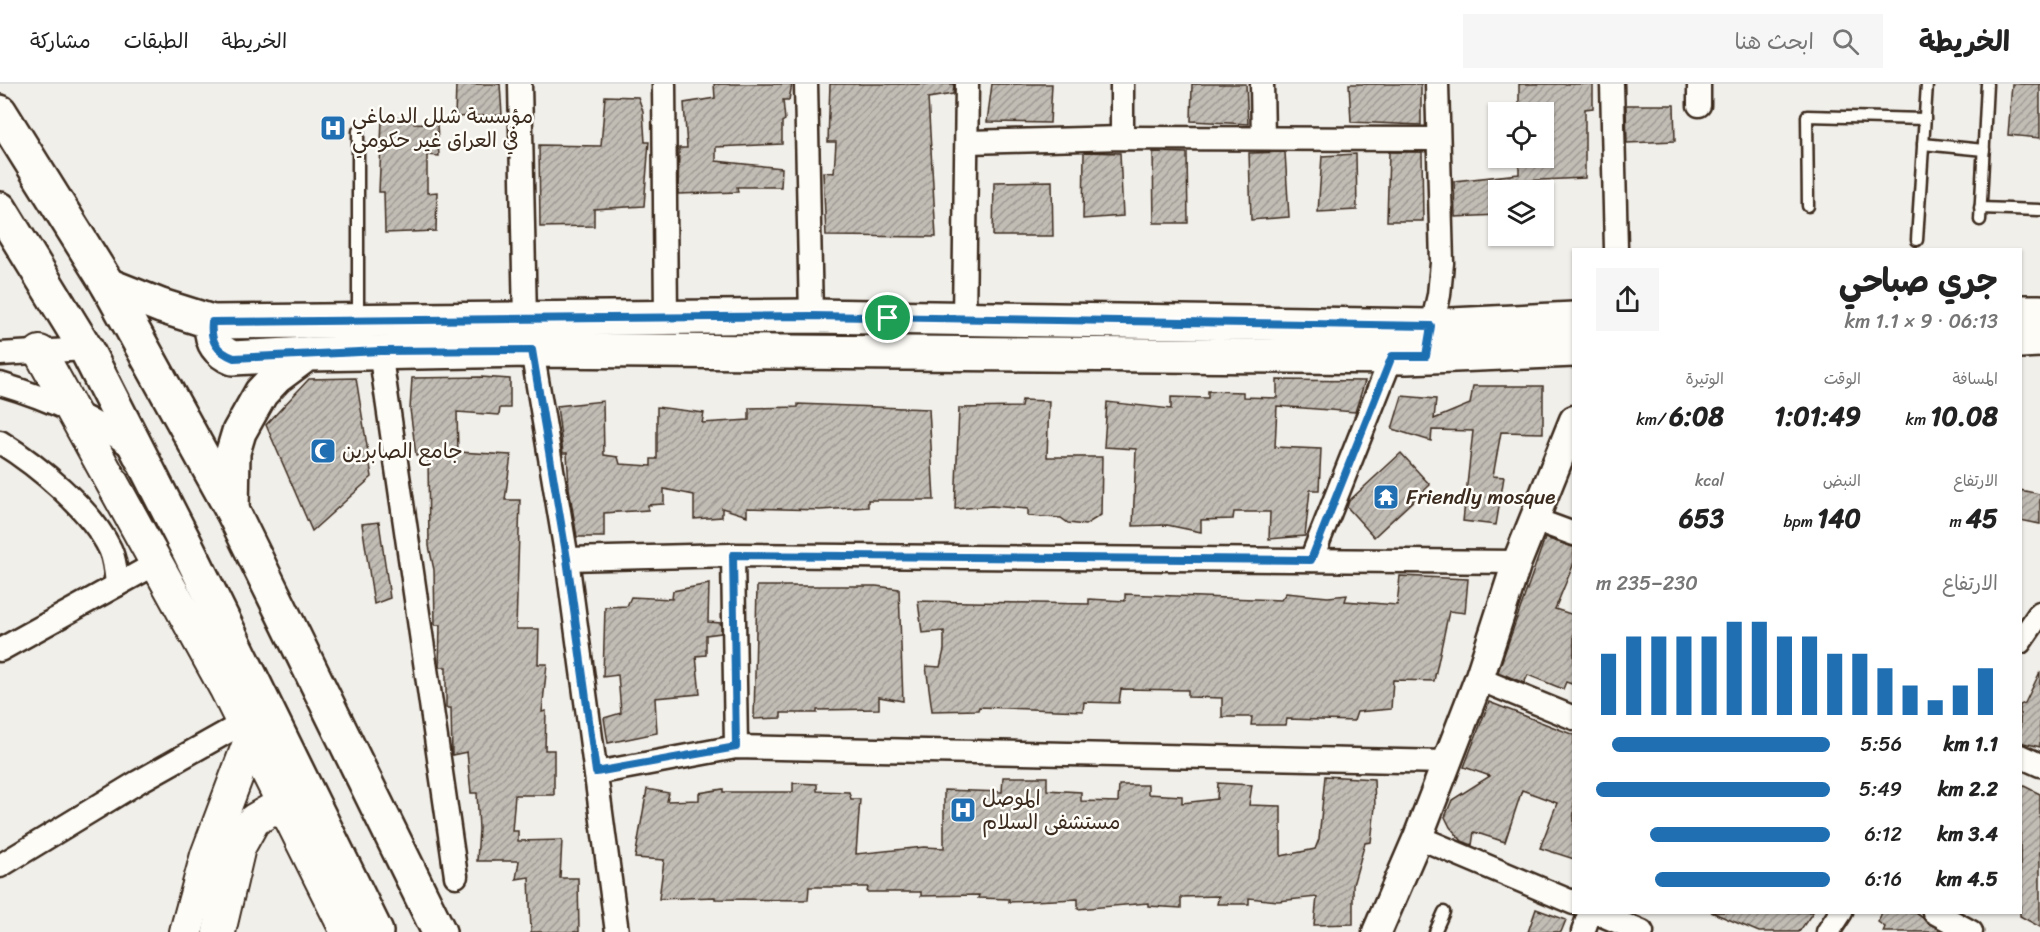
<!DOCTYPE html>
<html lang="ar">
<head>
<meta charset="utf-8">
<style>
  :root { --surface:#fff; --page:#f6f6f6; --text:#222; --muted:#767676; --line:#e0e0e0; --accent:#1f6fb2 }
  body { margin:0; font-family:Sriracha,"Playpen Sans Arabic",sans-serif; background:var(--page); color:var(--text); direction:rtl; height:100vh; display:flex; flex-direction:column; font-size:22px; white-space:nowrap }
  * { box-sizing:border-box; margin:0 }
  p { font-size:20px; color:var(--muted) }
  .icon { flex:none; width:33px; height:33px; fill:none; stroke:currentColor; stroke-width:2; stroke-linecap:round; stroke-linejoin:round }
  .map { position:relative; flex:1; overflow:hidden; direction:ltr }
  .sheet { position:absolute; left:1572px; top:164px; width:450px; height:666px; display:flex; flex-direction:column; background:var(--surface); border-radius:0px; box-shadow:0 2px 4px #0004; direction:rtl }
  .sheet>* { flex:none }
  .tools { position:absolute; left:1488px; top:18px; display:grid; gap:12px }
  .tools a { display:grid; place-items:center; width:66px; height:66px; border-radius:0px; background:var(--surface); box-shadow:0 2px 4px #0004; font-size:30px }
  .pin { position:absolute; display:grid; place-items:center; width:51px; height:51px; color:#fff; margin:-26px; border:3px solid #fff; border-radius:50%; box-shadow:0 2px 6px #0007 }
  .round { display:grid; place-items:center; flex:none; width:63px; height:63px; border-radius:0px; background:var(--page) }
  .overview { display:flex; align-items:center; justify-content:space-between; height:102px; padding:0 24px }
  h1 { font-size:33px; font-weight:700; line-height:45px }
  .figures { display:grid; grid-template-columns:repeat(3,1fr); gap:9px; height:102px; padding:6px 24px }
  .figures div { display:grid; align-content:center }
  .figures b { font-size:26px; font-weight:700 }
  .figures small { font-size:16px; font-weight:400 }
  .figures p { font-size:16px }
  .chart { height:168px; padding:12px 24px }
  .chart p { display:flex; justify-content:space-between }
  .chart svg { width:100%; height:108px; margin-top:6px; stroke:var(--accent); stroke-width:6 }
  ul { padding:0 24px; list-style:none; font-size:20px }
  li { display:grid; grid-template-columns:96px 72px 1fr; align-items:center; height:45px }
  li i { height:15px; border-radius:8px; background:var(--accent) }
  header { display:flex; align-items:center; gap:36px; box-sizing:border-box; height:84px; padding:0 30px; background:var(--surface); border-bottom:2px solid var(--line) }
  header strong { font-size:28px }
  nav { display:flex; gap:33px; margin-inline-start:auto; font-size:21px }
  .search { width:420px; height:54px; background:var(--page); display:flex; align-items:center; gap:15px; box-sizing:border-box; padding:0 21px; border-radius:0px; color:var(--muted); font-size:22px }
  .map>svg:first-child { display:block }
</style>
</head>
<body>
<header>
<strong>الخريطة</strong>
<div class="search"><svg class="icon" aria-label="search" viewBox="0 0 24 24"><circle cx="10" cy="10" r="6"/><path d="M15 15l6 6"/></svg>ابحث هنا</div>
<nav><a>الخريطة</a><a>الطبقات</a><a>مشاركة</a></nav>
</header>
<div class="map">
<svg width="2040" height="848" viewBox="0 0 2040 848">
  <defs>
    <pattern id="building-hatch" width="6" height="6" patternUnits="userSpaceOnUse" patternTransform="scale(1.5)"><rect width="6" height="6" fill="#c1bcb4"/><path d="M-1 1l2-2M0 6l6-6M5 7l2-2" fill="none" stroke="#9e9992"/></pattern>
  </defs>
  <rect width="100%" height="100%" fill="#f1efea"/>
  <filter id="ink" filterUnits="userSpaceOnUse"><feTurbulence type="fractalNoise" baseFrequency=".0167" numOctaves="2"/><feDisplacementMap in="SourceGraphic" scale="12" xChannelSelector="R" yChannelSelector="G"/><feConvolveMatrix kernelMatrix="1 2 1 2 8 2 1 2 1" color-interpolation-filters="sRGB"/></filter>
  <g filter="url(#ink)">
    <g fill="url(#building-hatch)" stroke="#3b2a1e" stroke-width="1.5">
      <polygon points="456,0 500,0 502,31 455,33"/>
      <polygon points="714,0 792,0 789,16 783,16 785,36 782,38 782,60 716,63 716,77 782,84 781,103 737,103 738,108 678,110 679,64 687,64 684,19 715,14"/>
      <polygon points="830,0 954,0 953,10 928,14 936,153 826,152 823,88 834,89 836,58 828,58"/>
      <polygon points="992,0 1052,0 1050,39 987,38"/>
      <polygon points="1192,0 1246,0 1248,40 1191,37"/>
      <polygon points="1349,0 1421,0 1421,41 1351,38"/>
      <polygon points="1519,0 1593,0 1593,24 1585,25 1585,94 1519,97 1519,95 1519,106 1498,106 1498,131 1455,133 1454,97 1519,90 1519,74 1544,74 1544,26 1519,27"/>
      <polygon points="2012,0 2040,0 2040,54 2008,51"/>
      <polygon points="605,12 638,13 643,27 645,58 649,58 644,122 594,125 594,142 540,143 539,61 601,62"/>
      <polygon points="1626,21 1674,21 1675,57 1627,59"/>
      <polygon points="413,33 414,39 437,40 439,72 427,71 427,109 437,108 436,147 385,149 384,108 379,108 382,35"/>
      <polygon points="1084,68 1120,69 1123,132 1083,135"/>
      <polygon points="1153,68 1187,69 1188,139 1154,139"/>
      <polygon points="1285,68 1289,133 1251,136 1249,69"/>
      <polygon points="1389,68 1422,68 1423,137 1387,137"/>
      <polygon points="1356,70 1357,126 1318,128 1322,72"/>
      <polygon points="1052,97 1053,152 993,152 994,98"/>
      <polygon points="481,293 510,295 510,324 500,324 499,331 457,328 458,368 511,371 505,416 520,416 516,545 539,545 538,580 547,580 542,628 546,627 545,666 554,666 554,711 515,711 512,747 518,747 518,757 562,756 560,794 578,794 579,848 531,848 529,793 516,795 519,777 477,777 479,745 477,709 471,709 467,668 452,671 451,624 446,624 446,583 439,583 440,541 435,541 434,486 429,462 428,371 416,371 410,325 412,294"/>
      <polygon points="356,294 372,393 312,447 266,341 309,295"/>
      <polygon points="1277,296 1365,297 1355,328 1277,322 1275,363 1321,365 1319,406 1310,406 1305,452 1269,455 1270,428 1234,428 1233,435 1201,436 1201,448 1167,441 1133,442 1136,365 1104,363 1107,318 1171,325 1171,313 1208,314 1208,307 1243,308 1243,313 1277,314"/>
      <polygon points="1473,302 1543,302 1543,349 1501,348 1493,392 1504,393 1496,441 1463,437 1473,347 1432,346 1431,357 1392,345 1402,312 1436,315 1434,335 1470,320"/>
      <polygon points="1022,316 1049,317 1047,373 1102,373 1101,431 1085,441 1068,439 1061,434 1028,432 1028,425 991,422 955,425 959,324 1021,323"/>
      <polygon points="603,317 604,371 618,373 620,380 651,382 651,375 657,375 657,323 704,329 702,339 749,336 749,324 798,323 798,320 929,325 934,416 868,416 868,423 820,426 747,424 747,432 722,424 722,433 694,435 694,411 664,405 664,420 648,421 648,426 604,429 604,453 577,453 569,404 567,369 563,369 557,322"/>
      <polygon points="1401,369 1430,401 1374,453 1347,423 1349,417"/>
      <polygon points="2020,406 2040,410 2040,440 2020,436"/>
      <polygon points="379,438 390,514 374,520 362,440"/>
      <polygon points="1545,454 1574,463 1574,479 1555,525 1574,531 1574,601 1566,598 1563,605 1528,591 1524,599 1498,588"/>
      <polygon points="1400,492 1468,495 1465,529 1449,527 1434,597 1393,596 1391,625 1357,628 1354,637 1287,635 1286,641 1251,641 1252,633 1222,633 1222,614 1188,613 1188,606 1121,605 1119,619 1084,618 1083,627 979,623 978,626 932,627 926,582 940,583 944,566 944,547 922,549 918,517 1089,520 1089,515 1125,517 1125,510 1281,516 1286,509 1328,513 1347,511 1345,517 1397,521"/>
      <polygon points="709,500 708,538 721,539 721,549 706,551 706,571 696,572 700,610 655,614 657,649 608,659 604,634 621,629 618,591 603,593 605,523 627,522 631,513 672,515 673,507"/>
      <polygon points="876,502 899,505 903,617 879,613 879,625 817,626 817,629 781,629 781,634 754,635 757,502"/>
      <polygon points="2040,588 2040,663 2020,658 2020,621 2025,619"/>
      <polygon points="1489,618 1574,651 1574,775 1540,764 1557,719 1522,706 1505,758 1474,748 1472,761 1462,757 1450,743 1445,733 1452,716 1490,692 1464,683"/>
      <polygon points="1325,692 1374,695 1375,723 1371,758 1365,759 1353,801 1353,840 1314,841 1317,813 1278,817 1249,814 1249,820 1217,820 1219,812 1181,813 1181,824 1148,822 1148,819 1078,825 1078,815 1009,818 1009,815 978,814 979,811 921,812 921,808 867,808 868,803 809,803 808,816 715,815 715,813 659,815 664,776 635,774 647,705 669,709 667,717 699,716 699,709 723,705 723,708 793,708 793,699 817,700 817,707 849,708 851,715 860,715 856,770 924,763 944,764 944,706 1002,708 1003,693 1047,693 1047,706 1081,708 1081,717 1118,718 1119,701 1148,701 1148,710 1182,712 1182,719 1217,715 1218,699 1252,701 1249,721 1281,722 1281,772 1315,765 1319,755"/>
      <polygon points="2020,700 2040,710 2040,843 2020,832"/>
      <polygon points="1536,825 1566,836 1561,848 1528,848"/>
      <polygon points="1711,828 1813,828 1799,848 1759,848"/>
      <polygon points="1882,828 1914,828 1943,848 1883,848 1885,843 1878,838"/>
    </g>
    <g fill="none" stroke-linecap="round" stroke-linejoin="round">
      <g stroke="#3b2a1e" stroke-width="15">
        <g id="service">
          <polyline points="358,47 358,232"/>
          <polyline points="1923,60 1984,66"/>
          <polyline points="1808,122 1807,32 1925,35"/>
          <polyline points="1980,124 2040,126"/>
          <polyline points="1980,136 1987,0"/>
          <polyline points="1917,156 1927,0"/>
          <polyline points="1435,848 1444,828"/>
        </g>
      </g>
      <g stroke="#3b2a1e" stroke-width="27">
        <g id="minor">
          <polyline points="520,0 525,236"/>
          <polyline points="664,0 666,234"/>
          <polyline points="806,0 811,232"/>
          <polyline points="1122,0 1122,54"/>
          <polyline points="1262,0 1263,54"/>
          <polyline points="1612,0 1616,165"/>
          <polyline points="1699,21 1699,0"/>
          <polyline points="968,58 1122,54 1438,55"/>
          <polyline points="964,236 967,0"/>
          <polyline points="1429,255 1439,211 1442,179 1437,0"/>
          <polyline points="532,266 567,475 617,848"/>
          <polyline points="380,267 456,792"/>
          <polyline points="0,270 86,265"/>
          <path d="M0,300C48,314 93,334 133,364"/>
          <path d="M0,358C37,381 91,425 110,465C115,476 116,489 117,501"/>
          <polyline points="1536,436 1574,450"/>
          <polyline points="733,471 736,663"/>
          <polyline points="567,475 733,471 1517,478"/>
          <polyline points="1311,476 1392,272"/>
          <polyline points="2020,558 2040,529"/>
          <polyline points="0,566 157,479"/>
          <polyline points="1479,595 1574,634"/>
          <polyline points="2020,672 2040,681"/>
          <polyline points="596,689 736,663 1447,678"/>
          <polyline points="1418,753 1574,819"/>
          <polyline points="0,782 138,698 243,639"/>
          <polyline points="1595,828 1642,848"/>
          <polyline points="1934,828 1971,848"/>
          <polyline points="1583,848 1590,828"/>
          <polyline points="1828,848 1841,828"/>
        </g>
      </g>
      <g stroke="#3b2a1e" stroke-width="33">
        <polyline id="tertiary" points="1377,848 1418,753 1479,595 1517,478 1574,336"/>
      </g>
      <g stroke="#3b2a1e" stroke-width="36">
        <g id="secondary">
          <polyline points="40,268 226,605 347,848"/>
          <polyline points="186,848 207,771 251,654 253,643"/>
          <polyline points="219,848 239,763 254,736 273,725 289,730 301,740"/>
        </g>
      </g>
      <g stroke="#3b2a1e" stroke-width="38">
        <g id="primary">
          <polyline points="108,201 161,222 212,238 811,232 1431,242 1574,235"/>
          <polyline points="2020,228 2040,228"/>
          <path d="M212,238C210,257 216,267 233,274L307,270"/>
          <polyline points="2020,257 2040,256"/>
          <polyline points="232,426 233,368 239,348 261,309 276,293 307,270 532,266 1407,273 1574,266"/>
        </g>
      </g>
      <g stroke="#3b2a1e" stroke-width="38">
        <g id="trunk">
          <polyline points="0,28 108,201 232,426 439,848"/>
          <polyline points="0,125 86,265 189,467 376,848"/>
        </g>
      </g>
      <use href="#service" stroke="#fdfcf7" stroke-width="10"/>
      <use href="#minor" stroke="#fdfcf7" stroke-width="22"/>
      <use href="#tertiary" stroke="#fdfcf7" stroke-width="28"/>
      <use href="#secondary" stroke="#fdfcf7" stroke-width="32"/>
      <use href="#primary" stroke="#fdfcf7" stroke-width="33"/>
      <use href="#trunk" stroke="#fdfcf7" stroke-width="33"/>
    </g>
  </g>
  <g fill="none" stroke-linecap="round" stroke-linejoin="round" filter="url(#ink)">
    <g stroke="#fff" stroke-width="12">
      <path id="route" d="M811,232L1431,242L1426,272H1392L1311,476L733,471L736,663L596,688L567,475L532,266L380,267L234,274C216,267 210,257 212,238Z"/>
    </g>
    <use href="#route" stroke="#1f6fb2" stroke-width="8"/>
  </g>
  <defs>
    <g id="hospital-square" transform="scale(1.35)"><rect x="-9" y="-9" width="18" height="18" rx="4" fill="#1f6fb2" stroke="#fdfcf7"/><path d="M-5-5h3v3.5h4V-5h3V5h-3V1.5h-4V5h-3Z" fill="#fff"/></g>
    <g id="mosque-square" transform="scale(1.35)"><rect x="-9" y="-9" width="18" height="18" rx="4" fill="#1f6fb2" stroke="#fdfcf7"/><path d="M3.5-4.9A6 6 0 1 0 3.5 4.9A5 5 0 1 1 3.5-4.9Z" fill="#fff"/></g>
    <g id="temple-square" transform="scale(1.35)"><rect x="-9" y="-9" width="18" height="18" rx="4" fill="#1f6fb2" stroke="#fdfcf7"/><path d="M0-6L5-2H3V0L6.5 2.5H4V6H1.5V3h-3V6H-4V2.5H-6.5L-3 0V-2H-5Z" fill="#fff"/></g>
  </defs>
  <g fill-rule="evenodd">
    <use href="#hospital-square" x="333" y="44"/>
    <use href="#mosque-square" x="323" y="367"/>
    <use href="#temple-square" x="1386" y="413"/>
    <use href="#hospital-square" x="963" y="726"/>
  </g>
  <g text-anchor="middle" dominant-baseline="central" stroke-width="5" stroke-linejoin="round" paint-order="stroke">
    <g font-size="21" fill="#3b2a1e" stroke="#fdfcf7" text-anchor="start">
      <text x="352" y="32">مؤسسة شلل الدماغي<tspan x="352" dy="24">في العراق غير حكومي</tspan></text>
      <text x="342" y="367">جامع الصابرين</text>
      <text x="1406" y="413">Friendly mosque</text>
      <text x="982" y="714">الموصل<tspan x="982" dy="24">مستشفى السلام</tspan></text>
    </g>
  </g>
</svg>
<div class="tools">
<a><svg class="icon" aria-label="locate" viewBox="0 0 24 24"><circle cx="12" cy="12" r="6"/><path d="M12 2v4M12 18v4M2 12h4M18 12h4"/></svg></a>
<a><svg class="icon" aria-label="layers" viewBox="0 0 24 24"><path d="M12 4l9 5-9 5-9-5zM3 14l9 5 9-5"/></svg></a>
</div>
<div class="pin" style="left:888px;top:234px;background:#1e9e55"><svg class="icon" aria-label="arrive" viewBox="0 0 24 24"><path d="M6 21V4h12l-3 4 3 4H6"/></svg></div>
<section class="sheet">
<div class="overview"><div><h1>جري صباحي</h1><p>06:13 · 9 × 1.1 km</p></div><a class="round"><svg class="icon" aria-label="share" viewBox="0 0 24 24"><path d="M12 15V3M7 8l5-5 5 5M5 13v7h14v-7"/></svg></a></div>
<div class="figures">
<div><p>المسافة</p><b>10.08<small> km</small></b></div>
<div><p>الوقت</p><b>1:01:49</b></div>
<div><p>الوتيرة</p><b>6:08<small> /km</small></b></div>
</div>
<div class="figures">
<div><p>الارتفاع</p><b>45<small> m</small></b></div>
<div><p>النبض</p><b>140<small> bpm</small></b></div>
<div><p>kcal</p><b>653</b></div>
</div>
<div class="chart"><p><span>الارتفاع</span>230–235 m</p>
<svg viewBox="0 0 160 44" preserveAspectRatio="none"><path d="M5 44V19M15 44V12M25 44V12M35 44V12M45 44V12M55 44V6M65 44V6M75 44V12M85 44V12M95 44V19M105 44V19M115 44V25M125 44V32M135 44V38M145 44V32M155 44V25"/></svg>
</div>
<ul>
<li><b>1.1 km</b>5:56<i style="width:93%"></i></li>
<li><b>2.2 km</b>5:49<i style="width:100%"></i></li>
<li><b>3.4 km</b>6:12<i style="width:77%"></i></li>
<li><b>4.5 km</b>6:16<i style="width:75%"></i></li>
</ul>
</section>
</div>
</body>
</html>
